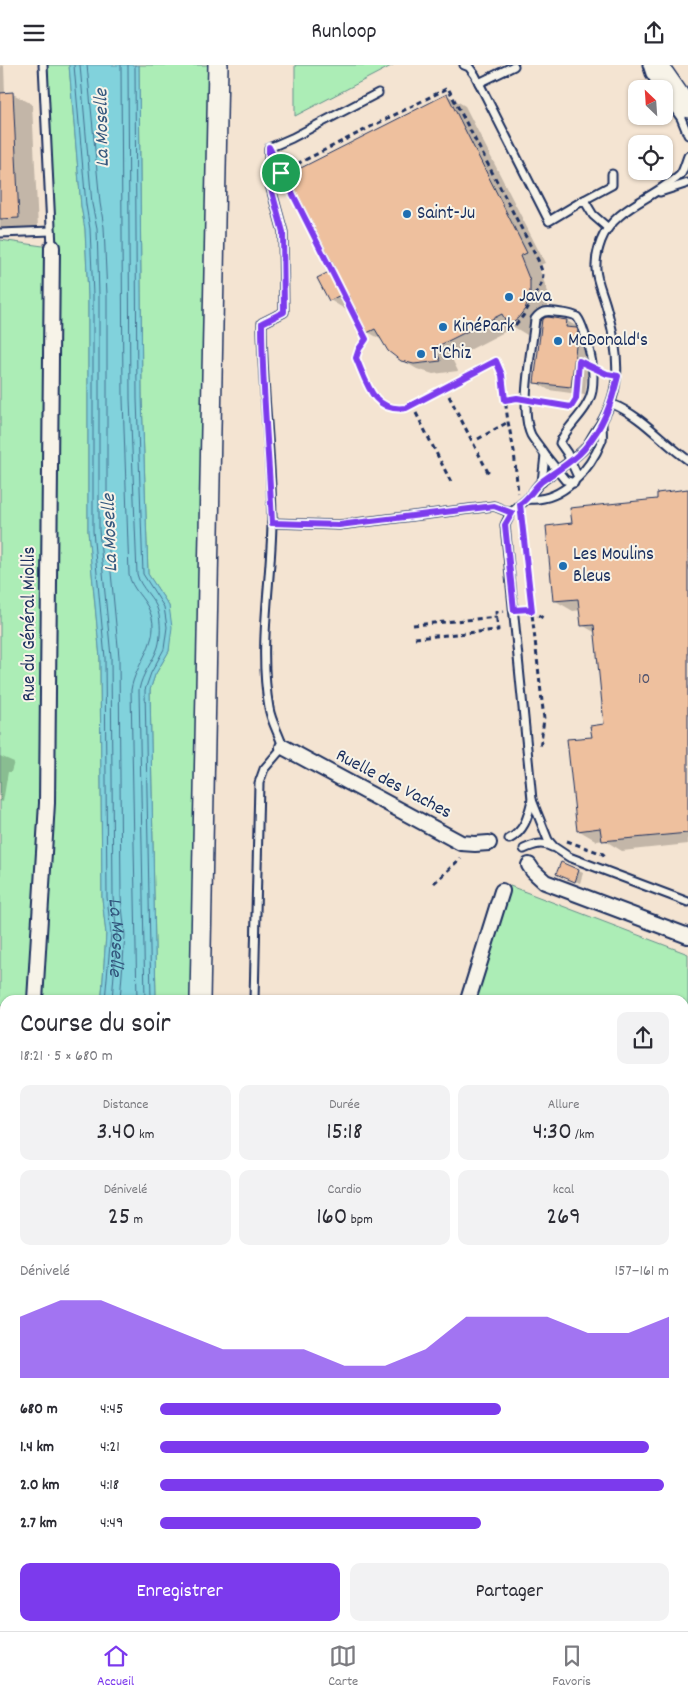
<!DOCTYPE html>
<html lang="fr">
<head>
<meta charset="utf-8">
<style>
  :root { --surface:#fff; --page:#f2f2f3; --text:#2b2b33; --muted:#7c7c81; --line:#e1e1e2; --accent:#7c3aed }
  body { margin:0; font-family:Dekko,sans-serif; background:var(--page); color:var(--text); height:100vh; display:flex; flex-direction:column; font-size:19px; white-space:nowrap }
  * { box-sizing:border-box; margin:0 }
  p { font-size:16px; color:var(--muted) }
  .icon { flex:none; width:28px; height:28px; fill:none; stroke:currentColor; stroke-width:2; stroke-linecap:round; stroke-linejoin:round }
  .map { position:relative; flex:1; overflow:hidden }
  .side { position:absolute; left:0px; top:930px; width:689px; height:636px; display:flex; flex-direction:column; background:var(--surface); border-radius:15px 15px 0 0; box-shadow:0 1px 4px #0004 }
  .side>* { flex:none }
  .needle { width:32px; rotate:335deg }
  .tools { position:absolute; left:628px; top:15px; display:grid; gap:10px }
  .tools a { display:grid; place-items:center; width:45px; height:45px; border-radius:10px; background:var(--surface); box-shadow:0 1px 4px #0004; font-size:25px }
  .pin { position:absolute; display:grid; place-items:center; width:42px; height:42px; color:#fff; margin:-21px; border:2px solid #fff; border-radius:50%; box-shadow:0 1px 5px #0007 }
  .round { display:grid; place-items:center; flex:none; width:52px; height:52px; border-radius:10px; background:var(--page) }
  .summary { display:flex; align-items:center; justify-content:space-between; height:85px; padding:0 20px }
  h1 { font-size:28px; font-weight:600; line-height:38px }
  .metrics { display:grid; grid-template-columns:repeat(3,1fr); gap:8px; height:85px; padding:5px 20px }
  .metrics div { display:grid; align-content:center; border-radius:10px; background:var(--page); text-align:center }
  .metrics b { font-size:25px; font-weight:600 }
  .metrics small { font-size:14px; font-weight:400 }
  .metrics p { font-size:14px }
  .chart { height:140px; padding:10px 20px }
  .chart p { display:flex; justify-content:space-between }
  .chart svg { width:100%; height:90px; margin-top:5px; fill:var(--accent); opacity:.7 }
  .cta { display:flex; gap:10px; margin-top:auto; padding:10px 20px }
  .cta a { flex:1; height:58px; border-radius:10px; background:var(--accent); color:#fff; font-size:20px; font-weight:600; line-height:58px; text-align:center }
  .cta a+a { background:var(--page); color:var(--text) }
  ul { padding:0 20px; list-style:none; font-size:16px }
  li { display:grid; grid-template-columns:80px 60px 1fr; align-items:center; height:38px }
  li i { height:12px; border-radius:6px; background:var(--accent) }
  header { display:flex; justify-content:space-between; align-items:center; height:65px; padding:0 20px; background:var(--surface); font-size:22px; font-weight:600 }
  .tabs { display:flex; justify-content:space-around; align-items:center; height:70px; border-top:1px solid var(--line); background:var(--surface); font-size:14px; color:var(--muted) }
  .tabs a { display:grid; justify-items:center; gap:2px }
  .tabs .on { color:var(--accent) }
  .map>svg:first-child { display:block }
</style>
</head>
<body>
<header><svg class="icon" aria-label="menu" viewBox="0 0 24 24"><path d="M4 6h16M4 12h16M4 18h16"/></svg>Runloop<svg class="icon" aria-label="share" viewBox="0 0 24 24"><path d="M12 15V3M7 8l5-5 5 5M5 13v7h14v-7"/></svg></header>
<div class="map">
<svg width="688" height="1566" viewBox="0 0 688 1566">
  <rect width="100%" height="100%" fill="#f4e4d2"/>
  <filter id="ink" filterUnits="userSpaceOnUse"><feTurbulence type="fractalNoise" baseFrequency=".02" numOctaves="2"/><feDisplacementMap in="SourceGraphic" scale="10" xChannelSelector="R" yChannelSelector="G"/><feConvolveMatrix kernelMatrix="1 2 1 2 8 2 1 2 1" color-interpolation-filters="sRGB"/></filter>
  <g filter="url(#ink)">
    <g fill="#acedb6" stroke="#648e8a">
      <polygon points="45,0 69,0 81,141 85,164 88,231 88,466 100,593 102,833 106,869 102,929 100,935 5,935 5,940 0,940 0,175 50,182"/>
      <polygon points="139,0 218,0 200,935 156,935 150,625 155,610 169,586 169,541 148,509 142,333"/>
      <polygon points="295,0 393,0 295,51"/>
      <polygon points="510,821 688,889 688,1002 684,1020 684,935 470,935"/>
      <polygon points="5,969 5,1205 0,1203 0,1004"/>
      <polygon points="5,1357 5,1555 1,1566 0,1566 0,1370"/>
      <polygon points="101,1561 146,1561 146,1566 99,1566"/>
      <polygon points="427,1561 589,1561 587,1566 426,1566"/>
    </g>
    <g fill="#81d2dc" stroke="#5891aa">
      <polygon points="69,0 139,0 142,333 148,509 169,541 172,562 169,586 155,610 150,625 156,935 100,935 102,929 106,869 102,833 100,593 88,466 88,231 85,164 81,141"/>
      <polygon points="5,1555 5,1561 101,1561 99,1566 1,1566"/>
    </g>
    <g fill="#0003">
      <polygon points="0,0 4,1 5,29 13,29 32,39 38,163 0,165"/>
      <polygon points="447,30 465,41 545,198 538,201 548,227 548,241 544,255 567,256 581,264 580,267 591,273 585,330 549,325 535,317 543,256 536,264 527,270 514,262 452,294 458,306 433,309 417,304 398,293 382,275 368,267 355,242 348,246 330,235 336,204"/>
      <polygon points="688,426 688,779 622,786 604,775 597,776 578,765 593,674 605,660 596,568 582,560 581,545 573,546 554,535 573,459"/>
      <polygon points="0,691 14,697 11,707 8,707 3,737 0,736"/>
      <polygon points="562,798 583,808 580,818 561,810"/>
      <polygon points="684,1102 688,1103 688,1122 684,1120"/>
      <polygon points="0,1227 5,1228 5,1311 0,1337"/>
      <polygon points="684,1269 688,1271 688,1294 684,1293"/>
      <polygon points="688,1409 688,1436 684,1434 684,1419"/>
      <polygon points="684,1532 688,1534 688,1549 684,1547"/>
      <polygon points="407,1561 440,1561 439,1566 410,1566 411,1562"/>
    </g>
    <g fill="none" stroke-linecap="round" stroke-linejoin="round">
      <g stroke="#447090" stroke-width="1">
        <polyline points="74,0 86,140 90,164 93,230 93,466 105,593 107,832 111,869 105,935"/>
        <path id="s1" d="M80,0L92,139L97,163L99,230V465L111,592L113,832L117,870L112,935"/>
        <polyline points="87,0 100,138 104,162 107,230 107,465 119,592 121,832 125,870 120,935"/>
        <path d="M121,0L123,334L129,509C131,524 145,533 150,547C162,575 135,598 131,625L137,935"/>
        <path d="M128,0L130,334L137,509C140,523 155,533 158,546C161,557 161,572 158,582C153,597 142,608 139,625L145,935"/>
        <polyline points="135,0 137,334 143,509 164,542 167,562 164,584 151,608 145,625 151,935"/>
      </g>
    </g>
    <g fill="#eec09e" stroke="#1b2f5e">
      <polygon points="13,27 19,153 0,154 0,28"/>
      <polygon points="447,29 527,188 520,191 530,216 530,229 525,244 518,253 508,260 502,249 434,283 441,296 414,299 401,296 388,286 375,264 367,268 346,227 329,236 317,213 335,204 287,110"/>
      <polygon points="547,252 567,255 566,262 577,263 578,265 571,322 534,318 542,254"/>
      <polygon points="688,424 688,768 602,776 600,763 577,766 567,674 592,672 590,661 604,659 594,560 581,561 578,534 553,536 546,461 572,458 570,443 657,434 657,428"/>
      <polygon points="561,797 579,805 575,817 556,809"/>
    </g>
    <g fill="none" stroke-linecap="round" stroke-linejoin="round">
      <g stroke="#1b2f5e" stroke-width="11">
        <g id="service">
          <polyline points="43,0 52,182"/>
          <polyline points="464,0 469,2 475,10 549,156 584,135 593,150 608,163"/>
          <polyline points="647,0 650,9 660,24"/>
          <polyline points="479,18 514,1"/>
          <polyline points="664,29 681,53 688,70"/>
          <polyline points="660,127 688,118"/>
          <polyline points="584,135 612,120 612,109"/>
          <polyline points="0,168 51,166"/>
          <path d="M612,339C642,351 661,376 688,395"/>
          <polyline points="545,390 565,415 574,418"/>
          <path d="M542,417L545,390C541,383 535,377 531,370C519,344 532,284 535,254C541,246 546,246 555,247C561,248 572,248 577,252C581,257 583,264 585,270C591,289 595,306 592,326C588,347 567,360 560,378L567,388L578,412"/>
          <path d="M527,434C562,438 590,405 602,375C603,370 602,364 602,359"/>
          <polyline points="511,448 505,460 530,714 532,735 548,775 554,782 569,792 688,837"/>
          <path d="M272,458L339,460L494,441L511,448C516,443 521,439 526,435C531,431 535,423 540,418C554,407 569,398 582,386C588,381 591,373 595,367C623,328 620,293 608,248C601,218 589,209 601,176C612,147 643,137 666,120C671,117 678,113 681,109C684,104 686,96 688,91"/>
          <path d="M509,774C525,766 528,751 532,735"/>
          <path d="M524,784C535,779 542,777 552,782"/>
          <path d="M254,935L259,718L264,704L283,682C279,669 271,656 269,643C258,581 271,520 272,458C272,391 262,325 262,258L284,247L283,167L269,116V83L292,73L378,28"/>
          <polyline points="684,1343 688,1345"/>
        </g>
      </g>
      <g stroke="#1b2f5e" stroke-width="18">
        <g id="minor">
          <polyline points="283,682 461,778 475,779 489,778"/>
          <polyline points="529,800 533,806 545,817 688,871"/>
          <polyline points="35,935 47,738 52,182"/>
          <polyline points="468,935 502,826"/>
          <polyline points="684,1254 688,1255"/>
          <polyline points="0,1376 4,1374 5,1357"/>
          <polyline points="359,1566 359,1561"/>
        </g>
      </g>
      <g stroke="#1b2f5e" stroke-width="22">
        <g id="secondary">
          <polyline points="658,0 688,43"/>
          <polyline points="200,935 218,0"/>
          <polyline points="156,1566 157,1561"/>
        </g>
      </g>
      <g stroke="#1b2f5e" stroke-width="3" stroke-dasharray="5 4" stroke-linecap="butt">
        <polyline points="281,107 448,23 538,195 543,209 542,218 523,251 515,260 509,263"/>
        <path d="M281,108L366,274L359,284L356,293C367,318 373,348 406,343L496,296L502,310L508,357L514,386L518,428"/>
        <polyline points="449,331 490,411"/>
        <polyline points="505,335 517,333"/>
        <polyline points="535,336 571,342 576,334 580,297"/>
        <polyline points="416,348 452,419"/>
        <polyline points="478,374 508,357"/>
        <polyline points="521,452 544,654 540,684"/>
        <polyline points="522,544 529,544 543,553"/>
        <polyline points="413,560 497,552"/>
        <polyline points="415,573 498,565 496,547 504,546"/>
        <polyline points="567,776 603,789 606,793"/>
        <polyline points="434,818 461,793"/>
        <polyline points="475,1561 484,1566"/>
        <polyline points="450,1566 453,1561"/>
        <polyline points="547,1566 549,1561"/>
        <polyline points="577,1566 579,1561"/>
      </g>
      <use href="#service" stroke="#f7f3e8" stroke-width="7"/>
      <use href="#minor" stroke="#f7f3e8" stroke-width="14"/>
      <use href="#secondary" stroke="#f7f3e8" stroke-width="19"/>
    </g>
  </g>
  <g fill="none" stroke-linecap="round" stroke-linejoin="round" filter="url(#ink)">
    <g stroke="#fff" stroke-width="10">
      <path id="route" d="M269,82L366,274L359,284L356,293C367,318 373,348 406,343L496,296L502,310L505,335L517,333L571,342L576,334L579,296L607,309L618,311C611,340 604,360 584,384C573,397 555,406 541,417C533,424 529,433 520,439L532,546L529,544L514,545L505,460L512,448L494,441L339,460L272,458C269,391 262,325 262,258L284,247L283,167L269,116Z"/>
    </g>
    <use href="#route" stroke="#7c3aed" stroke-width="6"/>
  </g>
  <g fill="#1f6fb2" stroke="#f7f3e8" stroke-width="2">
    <circle cx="407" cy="149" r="5"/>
    <circle cx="509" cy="232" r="5"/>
    <circle cx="443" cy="262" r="5"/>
    <circle cx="558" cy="276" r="5"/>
    <circle cx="421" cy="289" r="5"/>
    <circle cx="563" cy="501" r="5"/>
  </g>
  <g text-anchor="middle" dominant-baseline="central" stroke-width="4" stroke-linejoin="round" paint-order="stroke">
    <g font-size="16" fill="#50536e">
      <text x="644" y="614">10</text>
    </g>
    <g font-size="19" fill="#1b2f5e" stroke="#f7f3e8" text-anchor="start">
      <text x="417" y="149">Saint-Ju</text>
      <text x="519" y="232">Java</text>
      <text x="453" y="262">KinéPark</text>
      <text x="568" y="276">McDonald's</text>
      <text x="431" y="289">T'Chiz</text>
      <text x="573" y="490">Les Moulins<tspan x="573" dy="22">Bleus</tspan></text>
    </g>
    <g font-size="19" fill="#1b2f5e" stroke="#f7f3e8">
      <text transform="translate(30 559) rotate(-90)">Rue du Général Miollis</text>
      <text transform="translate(393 720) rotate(28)">Ruelle des Vaches</text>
    </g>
    <g font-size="20" font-style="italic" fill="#34587e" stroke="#f7f3e8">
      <text transform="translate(103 63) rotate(-91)">La Moselle</text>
      <text transform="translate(111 468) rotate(-92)">La Moselle</text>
      <text stroke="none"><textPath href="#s1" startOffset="874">La Moselle</textPath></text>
    </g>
  </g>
</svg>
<div class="tools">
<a><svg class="needle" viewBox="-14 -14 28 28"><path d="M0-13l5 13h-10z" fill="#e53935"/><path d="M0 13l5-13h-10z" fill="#7c7c81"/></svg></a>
<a><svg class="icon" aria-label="locate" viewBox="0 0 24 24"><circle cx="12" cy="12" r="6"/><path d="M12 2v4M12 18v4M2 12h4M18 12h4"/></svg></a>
</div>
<div class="pin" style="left:281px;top:108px;background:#1e9e55"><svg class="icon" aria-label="arrive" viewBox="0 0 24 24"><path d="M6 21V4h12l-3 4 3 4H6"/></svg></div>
<section class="side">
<div class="summary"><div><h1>Course du soir</h1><p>18:21 · 5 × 680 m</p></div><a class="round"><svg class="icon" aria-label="share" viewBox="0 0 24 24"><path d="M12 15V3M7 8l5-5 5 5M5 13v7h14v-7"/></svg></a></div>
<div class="metrics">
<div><p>Distance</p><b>3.40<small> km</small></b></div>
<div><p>Durée</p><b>15:18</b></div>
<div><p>Allure</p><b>4:30<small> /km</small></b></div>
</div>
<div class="metrics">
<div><p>Dénivelé</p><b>25<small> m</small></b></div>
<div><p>Cardio</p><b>160<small> bpm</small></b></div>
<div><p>kcal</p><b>269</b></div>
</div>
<div class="chart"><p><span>Dénivelé</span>157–161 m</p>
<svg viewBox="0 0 160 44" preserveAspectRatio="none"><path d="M0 44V14L10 6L20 6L30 14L40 22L50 30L60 30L70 30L80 38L90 38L100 30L110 14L120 14L130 14L140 22L150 22L160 14V44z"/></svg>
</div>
<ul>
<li><b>680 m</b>4:45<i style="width:67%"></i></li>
<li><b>1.4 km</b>4:21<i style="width:96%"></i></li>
<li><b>2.0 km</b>4:18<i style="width:99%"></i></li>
<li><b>2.7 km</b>4:49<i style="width:63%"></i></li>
</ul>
<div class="cta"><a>Enregistrer</a><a>Partager</a></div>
</section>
</div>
<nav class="tabs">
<a class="on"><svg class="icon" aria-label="home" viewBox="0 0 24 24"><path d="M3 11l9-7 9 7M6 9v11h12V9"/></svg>Accueil</a>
<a><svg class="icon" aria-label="map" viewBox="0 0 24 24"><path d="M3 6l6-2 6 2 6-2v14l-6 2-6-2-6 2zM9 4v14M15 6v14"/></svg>Carte</a>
<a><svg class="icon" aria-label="saved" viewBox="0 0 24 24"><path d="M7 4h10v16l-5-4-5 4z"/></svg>Favoris</a>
</nav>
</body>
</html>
